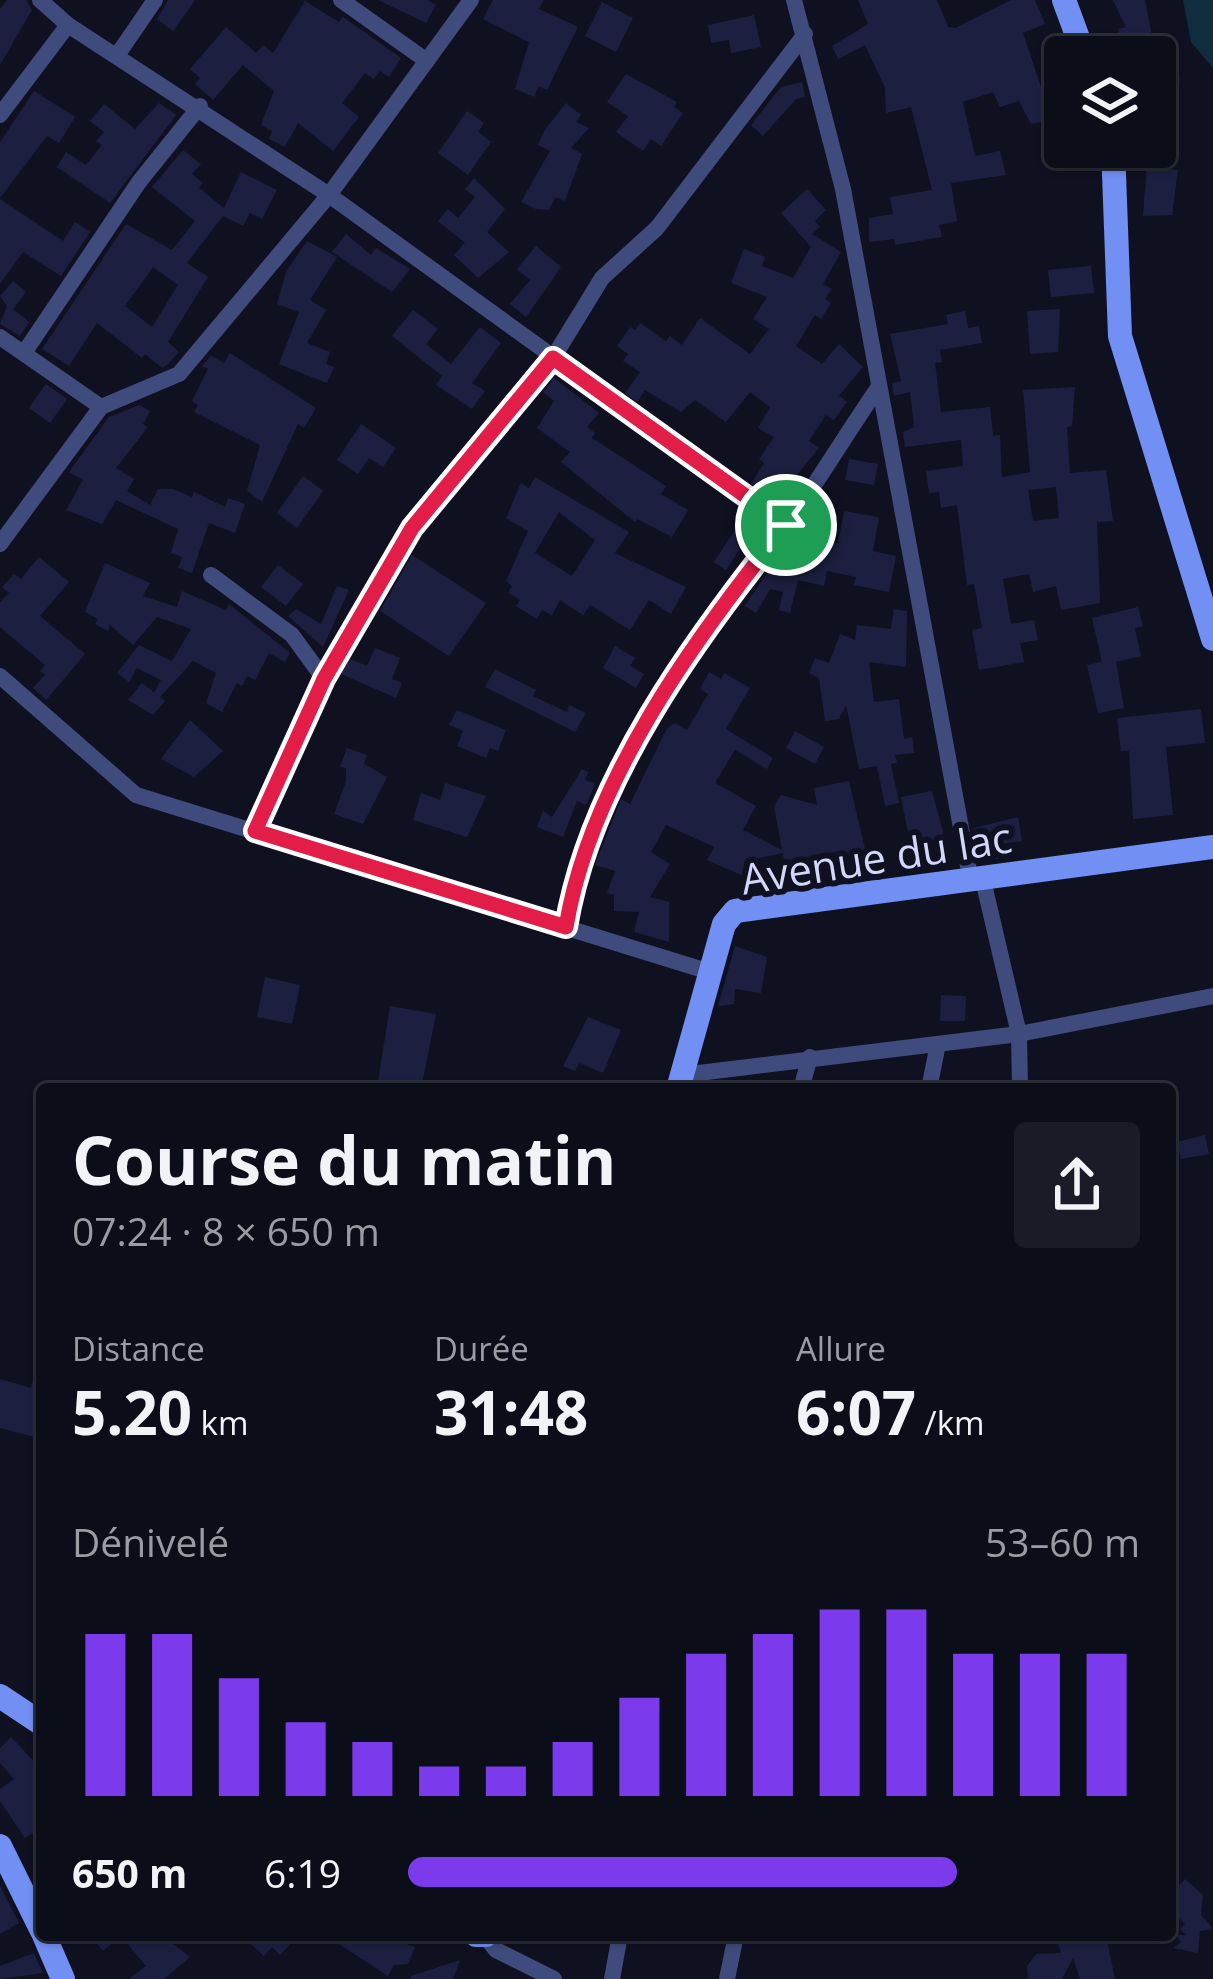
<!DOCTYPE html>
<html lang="fr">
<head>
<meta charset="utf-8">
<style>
  :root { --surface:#0b0d19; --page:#191b26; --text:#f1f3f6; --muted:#9a9ca2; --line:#2b2d38; --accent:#7c3aed }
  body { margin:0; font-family:"Open Sans",sans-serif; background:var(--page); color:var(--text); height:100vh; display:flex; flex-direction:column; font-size:45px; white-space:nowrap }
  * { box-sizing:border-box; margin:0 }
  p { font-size:39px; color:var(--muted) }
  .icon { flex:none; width:66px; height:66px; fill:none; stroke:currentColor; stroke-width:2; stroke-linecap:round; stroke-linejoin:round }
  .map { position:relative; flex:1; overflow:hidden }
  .side { position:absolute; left:36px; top:1083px; width:1140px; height:858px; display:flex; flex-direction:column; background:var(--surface); border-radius:12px; box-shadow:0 3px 9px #0004,0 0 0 3px var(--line) }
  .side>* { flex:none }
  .buttons { position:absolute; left:1044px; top:36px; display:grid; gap:24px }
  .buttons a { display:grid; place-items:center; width:132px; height:132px; border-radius:12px; background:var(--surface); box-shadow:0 3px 9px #0004,0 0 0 3px var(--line); font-size:60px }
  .pin { position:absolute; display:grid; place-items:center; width:102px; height:102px; color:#fff; margin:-51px; border:6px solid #fff; border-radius:50%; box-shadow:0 3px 12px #0007 }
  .round { display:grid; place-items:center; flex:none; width:126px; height:126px; border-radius:12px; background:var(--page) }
  .headline { display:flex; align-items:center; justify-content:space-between; height:204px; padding:0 36px }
  h1 { font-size:66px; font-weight:700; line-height:90px }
  .figures { display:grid; grid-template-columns:repeat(3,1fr); gap:18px; height:204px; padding:12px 36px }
  .figures div { display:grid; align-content:center }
  .figures b { font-size:60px; font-weight:700 }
  .figures small { font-size:33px; font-weight:400 }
  .figures p { font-size:33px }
  .chart { height:336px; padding:24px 36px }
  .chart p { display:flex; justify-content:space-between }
  .chart svg { width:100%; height:216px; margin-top:12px; stroke:var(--accent); stroke-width:6 }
  ul { padding:0 36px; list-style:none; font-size:39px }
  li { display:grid; grid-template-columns:192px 144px 1fr; align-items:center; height:90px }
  li i { height:30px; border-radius:15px; background:var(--accent) }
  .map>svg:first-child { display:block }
</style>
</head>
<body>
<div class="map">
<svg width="1213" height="1979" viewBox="0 0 1213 1979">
  <rect width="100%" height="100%" fill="#0f1121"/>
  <polygon fill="#102d3f" points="1183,0 1213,0 1213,68 1191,42"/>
  <g fill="#1d1f40" fill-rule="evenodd">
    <polygon points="7,0 26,0 32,10 0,65 0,9"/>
    <polygon points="168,0 195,0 173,31 157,19"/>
    <polygon points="378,0 427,0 436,5 426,23"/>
    <polygon points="493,0 544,0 539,9 578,27 547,90 539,86 534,97 515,89 529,42 483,19"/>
    <polygon points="858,0 937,0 948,27 955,28 1011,0 1035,0 1045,24 1023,33 1043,93 1065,88 1065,116 1031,124 1019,101 1000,107 993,92 963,102 975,156 1000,151 1006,175 951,183 957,221 939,225 942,237 895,245 894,239 869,242 869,218 893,214 890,197 932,190 911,107 886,113 885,88 865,45 838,59 832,46 868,24"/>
    <polygon points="1113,0 1145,0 1156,57 1175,53 1180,81 1155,86 1155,57 1123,57 1118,29 1126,27"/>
    <polygon points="305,1 339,22 343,17 401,58 389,77 380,71 374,79 365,73 342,103 359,117 333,151 298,123 285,147 269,139 272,131 261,125 274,91 243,65 213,100 195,84 200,78 190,69 226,27 256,53 263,45 273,53"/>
    <polygon points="602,2 633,18 616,52 585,36"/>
    <polygon points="754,15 761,47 731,53 729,40 711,43 708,25"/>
    <polygon points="626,74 677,102 674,107 683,113 661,146 651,139 643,151 616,132 628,116 607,102"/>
    <polygon points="802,82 805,97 796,99 763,136 751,125 781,87"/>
    <polygon points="34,91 75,117 59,143 47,136 0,198 0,142"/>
    <polygon points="159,103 176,115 110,203 57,167 66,152 86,165 102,145 96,141 104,132 90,121 104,104 135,129"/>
    <polygon points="566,103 581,115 576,122 589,128 571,148 582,154 565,201 555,197 549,210 536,209 521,202 550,151 538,145 544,131"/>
    <polygon points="467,111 484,123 478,132 491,142 468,175 438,153"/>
    <path d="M183,150L201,164L192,174L203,183L199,188L224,208L241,172L277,190L262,219L250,213L243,226L223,216L187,263L208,277L168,342L179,352L167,365L162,368L145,354L142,358L97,323L69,366L42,349L126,224L172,250L195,221L152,187ZM153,267L178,285L152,327L125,306Z"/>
    <polygon points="1147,165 1178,170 1172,215 1143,216"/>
    <polygon points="474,178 505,209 487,232 509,252 478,278 454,255 465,243 438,221 448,209 458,218 475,197 465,189"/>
    <polygon points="807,189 826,210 815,221 820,227 812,234 841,252 823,284 832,289 825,299 831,303 821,319 815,315 796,346 822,364 839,344 863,367 839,396 847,402 834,420 826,415 809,441 819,448 796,476 790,473 773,500 751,484 764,463 759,459 774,437 758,428 770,407 750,392 726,422 695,400 681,412 645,390 637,402 625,393 640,372 623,361 628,354 617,346 630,327 635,330 640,323 666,341 670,336 682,345 700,318 750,354 769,329 753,319 767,297 731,283 744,249 765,257 762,266 793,278 811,247 781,213"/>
    <polygon points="0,199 63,241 75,222 90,232 61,276 23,252 0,284"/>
    <polygon points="346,234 371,255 376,248 410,269 392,292 332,252"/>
    <polygon points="307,241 337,257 310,300 326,310 307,343 330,352 326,364 334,367 327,383 279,364 299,312 277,304 286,272"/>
    <polygon points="536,246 561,267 526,317 510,304 530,280 517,269"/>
    <polygon points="1091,266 1094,293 1051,297 1048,270"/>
    <polygon points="13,281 26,292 13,309 29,322 20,336 0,324 7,306 0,296"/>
    <polygon points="1060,309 1058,352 1030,354 1027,311"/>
    <polygon points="413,310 438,329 426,344 451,364 480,327 501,343 472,383 485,391 472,409 436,385 442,376 392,336"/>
    <path d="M965,311L968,328L979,326L982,343L940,350L942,362L935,363L941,412L990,407L993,436L1000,435L1002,477L1030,472L1023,390L1075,387L1072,426L1067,427L1070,473L1106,470L1113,521L1097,522L1100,603L1061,610L1056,586L1033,592L1029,574L1003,579L1011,624L1034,620L1038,640L1020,643L1024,662L979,670L972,630L982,628L974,584L967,585L957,505L941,508L939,492L929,493L926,471L963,466L961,440L905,447L903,432L914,427L910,392L894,396L892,383L901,381L890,334L948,324L946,315ZM1056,487L1059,518L1033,521L1028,490Z"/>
    <polygon points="230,353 316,408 304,428 298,424 262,502 247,491 260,445 194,412 198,405 192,401 208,369 202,366 211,356 224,363"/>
    <polygon points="554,378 599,413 587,427 595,433 592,438 666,486 661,494 688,510 672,537 637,519 635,522 561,462 570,452 537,428 554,401 543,392"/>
    <polygon points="46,384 67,399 50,423 29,408"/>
    <polygon points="139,405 150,411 143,424 148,427 116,468 134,479 127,491 150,505 158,489 173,489 192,497 194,492 225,507 228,498 245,504 235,533 209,523 192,573 178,568 182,557 171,553 178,529 116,500 102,524 66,510 83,480 69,472 109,417"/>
    <polygon points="361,424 396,448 383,467 369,458 358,474 337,460"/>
    <polygon points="849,459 878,464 874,485 845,480"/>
    <polygon points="303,476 323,491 297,528 277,513"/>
    <path d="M535,477L629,532L615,553L686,587L671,614L649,600L630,630L590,605L583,615L560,600L552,615L542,610L537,619L516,606L520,600L508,593L512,586L506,581L528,531L506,518L521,483L529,488ZM559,512L595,540L572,576L535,553Z"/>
    <polygon points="844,511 879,517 873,551 896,556 889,592 854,585 856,577 827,571 824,586 798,580 790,613 779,610 783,592 770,589 756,613 745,606 769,570 787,575 796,534 838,543"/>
    <polygon points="735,530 747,538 726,570 714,562"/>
    <polygon points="412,555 486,603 449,656 380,611"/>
    <polygon points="39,557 69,582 40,616 85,654 46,700 33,688 45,675 40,671 45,665 0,627 0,602 9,593 2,587 14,574 21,579"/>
    <polygon points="105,563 150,583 143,596 177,607 182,591 226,610 229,604 290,653 285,662 269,653 255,680 247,676 242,686 237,683 222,712 206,703 216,673 193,661 160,697 154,693 161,680 137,668 129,682 117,673 139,645 172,661 191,629 157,617 133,645 110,625 108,631 95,624 98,619 85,612"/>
    <polygon points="278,565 303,584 286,606 261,587"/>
    <polygon points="337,586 349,590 323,647 288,616 296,609 321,624"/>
    <polygon points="1138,607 1143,626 1135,628 1141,656 1116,662 1124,708 1098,713 1087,665 1102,662 1092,618"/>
    <polygon points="894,609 907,611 906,667 869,662 874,702 899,699 904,739 912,737 914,753 895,755 897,763 891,764 899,803 885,806 877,766 859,769 846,705 839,719 825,721 819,678 809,673 815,658 829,663 840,634 855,640 857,625 891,629"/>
    <polygon points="615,646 635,658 630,666 644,674 636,688 603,668"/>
    <polygon points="375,648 400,658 392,679 402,683 396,698 341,674 350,659 367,666"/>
    <polygon points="495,669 536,690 533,696 567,712 569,705 586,713 575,732 485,687"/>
    <polygon points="709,672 721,679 724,673 750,688 726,729 773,758 767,769 735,750 715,783 756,806 743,830 782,850 774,806 781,795 817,805 814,788 849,781 869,866 839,872 835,852 784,861 783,853 759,858 748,878 707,860 714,847 666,825 651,852 670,864 650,897 669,902 669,942 634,932 639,912 614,911 614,895 607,893 615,871 595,865 621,799 630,804 667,728 675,723 687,730 708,694 700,689"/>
    <polygon points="142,683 165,701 153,715 128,700"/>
    <polygon points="1201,709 1205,743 1166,747 1173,815 1133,819 1129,751 1121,751 1117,718"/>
    <polygon points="457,710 506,730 498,751 490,748 486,758 457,746 463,731 449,725"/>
    <polygon points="190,720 223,751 194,777 161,759"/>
    <polygon points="795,731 824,747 815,764 786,748"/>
    <polygon points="347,748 367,755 364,764 387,777 363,824 334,814 346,781 346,768 340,767"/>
    <polygon points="582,769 588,772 585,780 595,784 586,805 577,801 563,837 537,827 543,811 552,817"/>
    <polygon points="445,783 486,796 467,837 413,820 421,793 440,800"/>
    <polygon points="932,791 948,850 936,852 937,859 914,863 901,797"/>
    <polygon points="1018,817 1022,841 1003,844 1005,855 999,859 980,862 974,828"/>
    <polygon points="735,946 767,957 761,993 735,989 734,1004 718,1006"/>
    <polygon points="265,977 300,985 292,1024 257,1017"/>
    <polygon points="941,995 966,996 965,1021 940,1021"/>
    <polygon points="390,1006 436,1014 421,1089 378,1081"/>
    <polygon points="588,1017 621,1030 603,1073 579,1063 575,1071 563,1066"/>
    <polygon points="1205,1135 1209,1154 1181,1159 1177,1142"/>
    <polygon points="38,1363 42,1364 42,1439 0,1428 0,1379 31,1388"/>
    <polygon points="11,1737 35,1763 42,1756 42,1827 25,1838 0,1801 0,1789 14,1779 0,1763 0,1748"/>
    <polygon points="1185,1879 1203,1895 1201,1915 1213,1929 1200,1931 1198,1953 1173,1948 1181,1942 1176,1935 1186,1935 1180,1929 1185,1924 1170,1910 1170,1895"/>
    <polygon points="0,1886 19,1923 0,1934"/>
    <polygon points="102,1935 162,1935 190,1957 164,1979 129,1979 146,1966 121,1936 103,1951 95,1941"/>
    <polygon points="241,1935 283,1935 291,1943 280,1955 272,1947 264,1956"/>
    <polygon points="325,1935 380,1935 415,1947 408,1964 394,1965 388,1976"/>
    <polygon points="1056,1935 1106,1935 1115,1979 1080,1979 1073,1958 1062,1979 1028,1979 1027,1966 1036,1954 1061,1953"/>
    <polygon points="34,1953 43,1973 0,1979 0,1966"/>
    <polygon points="460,1960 453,1979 411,1979 411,1976"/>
  </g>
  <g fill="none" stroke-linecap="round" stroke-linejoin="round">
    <g stroke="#3e4b7c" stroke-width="16">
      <polyline points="40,0 68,25 329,195 786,525"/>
      <polyline points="341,0 427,61"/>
      <polyline points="794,0 843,189 971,882"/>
      <polyline points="118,54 155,0"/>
      <polyline points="0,115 68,25"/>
      <polyline points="0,337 101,407"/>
      <polyline points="24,353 139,182 200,106"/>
      <polyline points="0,544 101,407 179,374 329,195 471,0"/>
      <polyline points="211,575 292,635 324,679"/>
      <polyline points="0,676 136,795 710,972"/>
      <polyline points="255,831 324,679 412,528 553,358 602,278 657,228 805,34"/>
      <polyline points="983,880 1019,1034 1020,1089"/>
      <path d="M565,927C591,775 695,647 785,527C818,482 846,434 878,388"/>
      <polyline points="682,1075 1019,1034 1213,996"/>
      <polyline points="801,1089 810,1057"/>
      <polyline points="929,1089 938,1044"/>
      <polyline points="485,1936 496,1950 554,1979"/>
      <polyline points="612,1979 620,1935"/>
      <polyline points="727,1979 736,1935"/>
    </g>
    <g stroke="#728ff3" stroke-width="24">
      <polyline points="1064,0 1085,57"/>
      <polyline points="1113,147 1120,336 1213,639"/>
      <polyline points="678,1089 724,924 735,911 1213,847"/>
      <polyline points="0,1696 42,1724"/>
      <polyline points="0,1846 42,1931"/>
      <polyline points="44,1935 63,1979"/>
      <polyline points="476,1935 486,1935"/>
    </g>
  </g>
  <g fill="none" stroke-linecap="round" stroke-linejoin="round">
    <g stroke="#fff" stroke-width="24">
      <path id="route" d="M553,358L786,525C695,638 590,782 566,927L255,831L324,679L412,528Z"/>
    </g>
    <use href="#route" stroke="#e11d48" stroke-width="15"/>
  </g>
  <g text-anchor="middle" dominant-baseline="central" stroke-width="12" stroke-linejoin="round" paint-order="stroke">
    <g font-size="42" fill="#d3d8fb" stroke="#0f1121">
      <text transform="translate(876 857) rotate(-9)">Avenue du lac</text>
    </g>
  </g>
</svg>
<div class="buttons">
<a><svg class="icon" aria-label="layers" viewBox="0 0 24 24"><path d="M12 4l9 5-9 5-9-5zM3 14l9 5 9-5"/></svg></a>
</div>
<div class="pin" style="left:786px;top:525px;background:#1e9e55"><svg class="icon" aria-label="arrive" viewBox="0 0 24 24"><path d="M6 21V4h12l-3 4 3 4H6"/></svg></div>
<section class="side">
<div class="headline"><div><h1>Course du matin</h1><p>07:24 · 8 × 650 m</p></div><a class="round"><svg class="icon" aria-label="share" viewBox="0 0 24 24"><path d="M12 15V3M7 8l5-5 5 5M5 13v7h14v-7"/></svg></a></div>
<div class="figures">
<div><p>Distance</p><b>5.20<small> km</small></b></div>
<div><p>Durée</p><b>31:48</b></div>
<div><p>Allure</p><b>6:07<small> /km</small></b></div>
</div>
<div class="chart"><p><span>Dénivelé</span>53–60 m</p>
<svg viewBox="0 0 160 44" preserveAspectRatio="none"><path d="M5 44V11M15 44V11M25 44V20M35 44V29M45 44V33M55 44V38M65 44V38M75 44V33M85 44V24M95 44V15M105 44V11M115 44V6M125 44V6M135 44V15M145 44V15M155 44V15"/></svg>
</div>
<ul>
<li><b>650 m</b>6:19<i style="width:75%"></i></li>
</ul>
</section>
</div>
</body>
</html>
